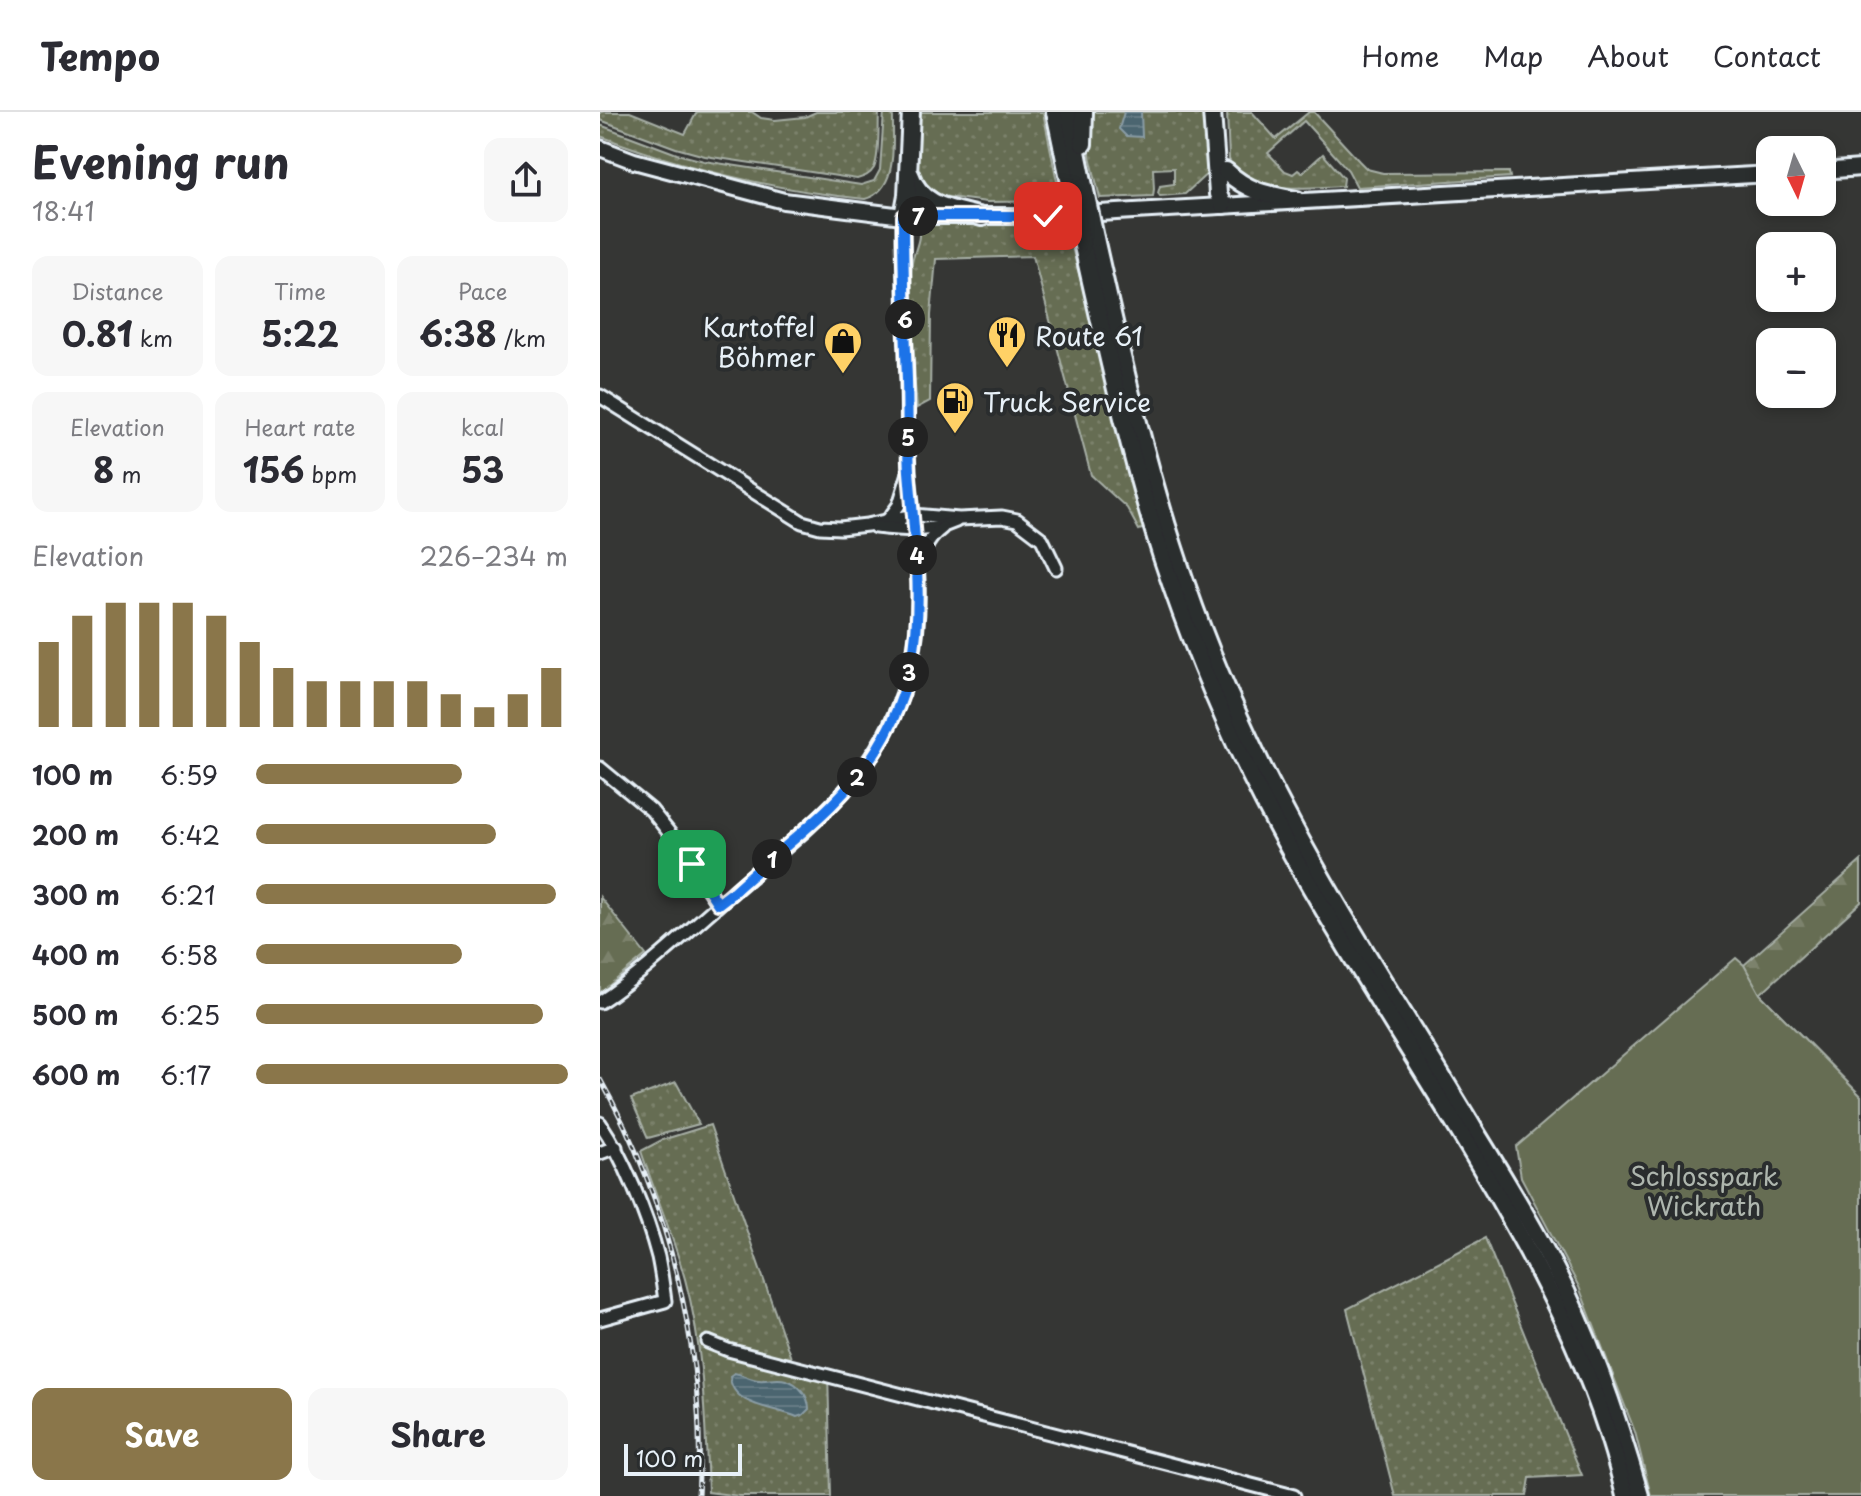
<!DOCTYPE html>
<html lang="en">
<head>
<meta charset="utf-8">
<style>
  :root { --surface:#fff; --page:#f7f7f7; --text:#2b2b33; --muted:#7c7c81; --line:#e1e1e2; --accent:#8a764a }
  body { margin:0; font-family:"Playpen Sans",sans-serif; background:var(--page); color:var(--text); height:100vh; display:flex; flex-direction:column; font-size:30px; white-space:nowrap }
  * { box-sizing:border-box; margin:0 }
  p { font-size:26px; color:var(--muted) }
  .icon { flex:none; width:44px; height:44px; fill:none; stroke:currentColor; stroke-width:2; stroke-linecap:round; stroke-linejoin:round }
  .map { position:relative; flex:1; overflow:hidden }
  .panel { display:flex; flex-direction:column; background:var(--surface); width:600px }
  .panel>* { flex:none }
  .needle { width:52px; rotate:175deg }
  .buttons { position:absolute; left:1156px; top:24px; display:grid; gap:16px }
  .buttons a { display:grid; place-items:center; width:80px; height:80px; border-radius:16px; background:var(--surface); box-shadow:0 4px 12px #0003; font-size:40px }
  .scale { position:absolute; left:24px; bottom:20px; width:118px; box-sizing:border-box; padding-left:8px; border:4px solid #e8f1f8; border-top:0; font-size:22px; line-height:28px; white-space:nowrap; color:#e8f1f8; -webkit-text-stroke:6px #2a2d2e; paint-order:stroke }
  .pin { position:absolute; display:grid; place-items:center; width:68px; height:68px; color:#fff; margin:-34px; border-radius:16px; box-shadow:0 4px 12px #0006 }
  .km { position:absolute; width:40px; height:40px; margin:-20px; border-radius:50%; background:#222; color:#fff; font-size:22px; line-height:40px; text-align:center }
  .round { display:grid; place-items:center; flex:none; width:84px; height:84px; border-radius:16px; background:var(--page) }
  .overview { display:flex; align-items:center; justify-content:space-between; height:136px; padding:0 32px }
  h1 { font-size:44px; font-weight:700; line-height:60px }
  .figures { display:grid; grid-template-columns:repeat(3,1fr); gap:12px; height:136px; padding:8px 32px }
  .figures div { display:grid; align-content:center; border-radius:16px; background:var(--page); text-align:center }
  .figures b { font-size:34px; font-weight:700 }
  .figures small { font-size:22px; font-weight:400 }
  .figures p { font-size:22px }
  .chart { height:224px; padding:16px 32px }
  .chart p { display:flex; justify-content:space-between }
  .chart svg { width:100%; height:144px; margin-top:8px; stroke:var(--accent); stroke-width:6 }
  .button { display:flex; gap:16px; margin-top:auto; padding:16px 32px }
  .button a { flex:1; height:92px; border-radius:16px; background:var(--accent); color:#fff; font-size:32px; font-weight:700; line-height:92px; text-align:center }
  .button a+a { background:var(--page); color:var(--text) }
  ul { padding:0 32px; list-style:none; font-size:26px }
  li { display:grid; grid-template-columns:128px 96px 1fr; align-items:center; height:60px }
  li i { height:20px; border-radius:10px; background:var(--accent) }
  header { display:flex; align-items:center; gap:48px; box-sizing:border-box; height:112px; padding:0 40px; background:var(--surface); border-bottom:2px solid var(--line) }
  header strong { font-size:38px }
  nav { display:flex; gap:44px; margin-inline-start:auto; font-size:28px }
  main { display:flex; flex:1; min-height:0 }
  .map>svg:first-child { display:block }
</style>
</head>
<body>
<header>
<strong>Tempo</strong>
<nav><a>Home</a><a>Map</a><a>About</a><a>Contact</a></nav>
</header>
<main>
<section class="panel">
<div class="overview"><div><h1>Evening run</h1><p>18:41</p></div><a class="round"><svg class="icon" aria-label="share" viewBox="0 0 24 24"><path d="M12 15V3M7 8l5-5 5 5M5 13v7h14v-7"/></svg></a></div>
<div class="figures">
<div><p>Distance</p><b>0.81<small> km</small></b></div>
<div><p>Time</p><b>5:22</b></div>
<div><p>Pace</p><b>6:38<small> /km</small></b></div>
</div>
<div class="figures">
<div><p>Elevation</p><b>8<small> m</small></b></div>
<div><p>Heart rate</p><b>156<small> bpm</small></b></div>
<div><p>kcal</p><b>53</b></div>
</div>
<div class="chart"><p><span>Elevation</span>226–234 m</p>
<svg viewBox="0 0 160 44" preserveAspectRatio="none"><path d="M5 44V18M15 44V10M25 44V6M35 44V6M45 44V6M55 44V10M65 44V18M75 44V26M85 44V30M95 44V30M105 44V30M115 44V30M125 44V34M135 44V38M145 44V34M155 44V26"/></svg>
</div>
<ul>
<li><b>100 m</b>6:59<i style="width:66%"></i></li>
<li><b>200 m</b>6:42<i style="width:77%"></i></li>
<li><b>300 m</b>6:21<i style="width:96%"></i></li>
<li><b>400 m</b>6:58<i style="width:66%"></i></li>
<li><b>500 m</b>6:25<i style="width:92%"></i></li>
<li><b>600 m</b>6:17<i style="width:100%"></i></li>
</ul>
<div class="button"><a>Save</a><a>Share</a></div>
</section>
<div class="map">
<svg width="1261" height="1384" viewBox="0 0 1261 1384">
  <defs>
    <pattern id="grass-dots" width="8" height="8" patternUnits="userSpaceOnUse" patternTransform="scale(2)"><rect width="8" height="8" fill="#666d53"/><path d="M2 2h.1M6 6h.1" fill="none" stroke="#7c826c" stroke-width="1.8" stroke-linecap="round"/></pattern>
    <pattern id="forest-firs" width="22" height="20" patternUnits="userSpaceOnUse" patternTransform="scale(2)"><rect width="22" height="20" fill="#666d53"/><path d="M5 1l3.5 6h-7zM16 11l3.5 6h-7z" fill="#7c826c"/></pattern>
    <pattern id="water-rules" width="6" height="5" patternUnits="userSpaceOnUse" patternTransform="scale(2)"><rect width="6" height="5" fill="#4c6570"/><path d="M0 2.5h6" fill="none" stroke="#667c85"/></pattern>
  </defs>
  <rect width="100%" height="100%" fill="#353634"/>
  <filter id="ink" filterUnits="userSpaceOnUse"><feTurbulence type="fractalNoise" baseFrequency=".0125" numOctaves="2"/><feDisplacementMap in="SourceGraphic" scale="16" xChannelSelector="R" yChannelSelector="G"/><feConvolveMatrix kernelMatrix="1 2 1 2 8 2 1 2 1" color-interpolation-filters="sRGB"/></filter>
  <g filter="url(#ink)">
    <g fill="url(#grass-dots)" stroke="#a7afa6" stroke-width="2">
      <path d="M0,0H30L85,22L97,0H152L161,6L175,8L205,5L216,0H279C278,15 280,43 274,56C270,63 264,65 257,67L105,44L76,36L0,8Z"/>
      <path d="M284,0H293C292,28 300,77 265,87C174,78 86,57 0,24V13L77,42L104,49L261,73L274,69L280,58Z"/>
      <polygon points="316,0 443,0 461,89 387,90 341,84 329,75 324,80 314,63"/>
      <polygon points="489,0 608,0 611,58 585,82 560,84 558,81 560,74 574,72 574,56 553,57 554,77 553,84 500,86 490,44"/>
      <path d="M627,0H652L676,27L709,0H714L759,49L767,57L783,61L909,60L910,65L757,75L748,58L704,9L668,41L685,59L693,62L698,58L702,61L723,42L744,66L743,74C717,75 680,79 656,70C648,66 641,60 633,57L629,47Z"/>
      <path d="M465,108L545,416L539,418L527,396L491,363L433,144L336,147L331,203L330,289L317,296C313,249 306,198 312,151C314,138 322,127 318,114L329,110Z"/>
      <polygon points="76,970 99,1012 48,1026 31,987"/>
      <path d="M110,1013L192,1249L228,1258L231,1384H139L108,1380C105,1309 104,1236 85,1167C73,1124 55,1081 41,1039L62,1028Z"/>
      <polygon points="885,1126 982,1363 930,1366 927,1384 795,1384 747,1197"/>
    </g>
    <g fill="url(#forest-firs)" stroke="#a7afa6" stroke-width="2">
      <polygon points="1261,749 1261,790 1160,882 1261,984 1261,1081 1143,856 1144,853"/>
      <polygon points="0,785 46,843 0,881"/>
    </g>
    <polygon fill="#666d53" stroke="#a7afa6" stroke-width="2" points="1136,846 1144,853 1160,882 1261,984 1261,1384 1051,1384 1035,1320 979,1175 921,1065 916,1035"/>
    <g fill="url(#water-rules)" stroke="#8a9da6" stroke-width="2">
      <polygon points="524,0 541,0 542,25 526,24 519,17"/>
      <path d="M134,1261C143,1262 150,1268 159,1268C167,1269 177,1265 186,1268C198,1271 209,1284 209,1297L203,1303L197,1305C175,1295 131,1295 130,1264Z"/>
    </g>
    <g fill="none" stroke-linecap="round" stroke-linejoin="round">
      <g stroke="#e8f1f8" stroke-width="17">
        <g id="minor">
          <polyline points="0,284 202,410 220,415 240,416 267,413 314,403 359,407 402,405 417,408 442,427 456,456"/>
          <polyline points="287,409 299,393 308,364"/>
          <path d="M275,415C303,418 330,421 356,409"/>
          <path d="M320,451C325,435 329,426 342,416"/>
          <polyline points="0,656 51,698 71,723 118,792"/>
          <path d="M0,890C42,862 79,827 117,794C200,720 284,669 311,553C326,489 314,424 309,359C307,329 308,299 307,268C305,214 303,159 303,104"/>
          <path d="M0,1011C24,1046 47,1103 58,1145C61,1159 63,1174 65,1189L0,1207"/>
          <polyline points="0,1041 16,1035"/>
          <polyline points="108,1230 128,1238 694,1384"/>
        </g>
      </g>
      <g stroke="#e8f1f8" stroke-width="20">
        <g id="major">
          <polyline points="0,36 34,49 184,89 303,104 448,104 1170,62"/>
          <polyline points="1222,59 1261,56"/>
        </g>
      </g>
      <g stroke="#e8f1f8" stroke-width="22">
        <g id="highway">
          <polyline points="455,0 471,76"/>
          <polyline points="469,0 484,74"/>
          <polyline points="612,0 618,82 623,93"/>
          <polyline points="483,32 484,0"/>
          <path d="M626,59C648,80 668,83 697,88"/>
          <path d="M310,62C321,95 352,97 382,105"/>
          <polyline points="303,104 307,83 311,0"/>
          <path d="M495,126C521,243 547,361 587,475C608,536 634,596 662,654C724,780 803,899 875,1019C903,1064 931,1110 955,1157C992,1229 1018,1306 1040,1384"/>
          <path d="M482,130C506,235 529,342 562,445C595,545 640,650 692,742C749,845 814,943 874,1044C937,1151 998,1262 1025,1384"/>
        </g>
      </g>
      <use href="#minor" stroke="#2a2d2e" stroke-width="11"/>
      <use href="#major" stroke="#2a2d2e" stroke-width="14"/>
      <use href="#highway" stroke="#2a2d2e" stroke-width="16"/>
      <g stroke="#e8f1f8" stroke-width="5">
        <path id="rail" d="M0,967C69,1088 107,1245 98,1384"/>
      </g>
      <use href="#rail" stroke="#2a2d2e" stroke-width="2" stroke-dasharray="6" stroke-linecap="butt"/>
      <g stroke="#e8f1f8" stroke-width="22" stroke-linecap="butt">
        <g id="highway-bridge">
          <polyline points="484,74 495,126"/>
          <polyline points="471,76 482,130"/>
        </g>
      </g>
      <use href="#highway-bridge" stroke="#2a2d2e" stroke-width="16"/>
    </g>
  </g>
  <g fill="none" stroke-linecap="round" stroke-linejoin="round" filter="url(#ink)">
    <g stroke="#fff" stroke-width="16">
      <path id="route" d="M92,752L118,792L131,782C182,734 240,697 277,637C334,545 317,460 309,359C307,329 308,299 307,268C305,214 303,159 303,104H448"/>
    </g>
    <use href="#route" stroke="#1a73e8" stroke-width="10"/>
  </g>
  <defs>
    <g id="restaurant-pin" transform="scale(2)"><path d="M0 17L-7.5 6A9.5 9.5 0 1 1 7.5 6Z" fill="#ffd166" stroke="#2a2d2e"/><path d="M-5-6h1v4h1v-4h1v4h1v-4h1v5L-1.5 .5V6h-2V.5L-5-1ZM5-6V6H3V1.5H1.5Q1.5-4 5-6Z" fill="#111"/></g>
    <g id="shop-pin" transform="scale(2)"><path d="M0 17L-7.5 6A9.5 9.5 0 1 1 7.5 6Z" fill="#ffd166" stroke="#2a2d2e"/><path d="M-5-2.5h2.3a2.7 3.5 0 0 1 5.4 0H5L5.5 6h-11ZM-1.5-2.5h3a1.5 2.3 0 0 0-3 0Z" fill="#111"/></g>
    <g id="fuel-pin" transform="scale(2)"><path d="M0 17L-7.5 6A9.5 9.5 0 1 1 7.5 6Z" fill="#ffd166" stroke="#2a2d2e"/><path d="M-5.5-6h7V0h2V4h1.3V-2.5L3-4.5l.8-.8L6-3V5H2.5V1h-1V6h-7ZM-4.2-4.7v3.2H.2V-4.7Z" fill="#111"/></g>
  </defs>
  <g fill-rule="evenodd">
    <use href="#restaurant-pin" x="407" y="223"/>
    <use href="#shop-pin" x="243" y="229"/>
    <use href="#fuel-pin" x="355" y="289"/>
  </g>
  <g text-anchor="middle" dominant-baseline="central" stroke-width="8" stroke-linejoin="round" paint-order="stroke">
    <g font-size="26" fill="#e8f1f8" stroke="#2a2d2e" text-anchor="start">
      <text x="215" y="214" text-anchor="end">Kartoffel<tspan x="215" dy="30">Böhmer</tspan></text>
      <text x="435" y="223">Route 61</text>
      <text x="383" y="289">Truck Service</text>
    </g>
    <g font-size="26" fill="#aeb6ae" stroke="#2a2d2e">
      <text x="1104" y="1063">Schlosspark<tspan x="1104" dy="30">Wickrath</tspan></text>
    </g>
  </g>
</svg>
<div class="buttons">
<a><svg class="needle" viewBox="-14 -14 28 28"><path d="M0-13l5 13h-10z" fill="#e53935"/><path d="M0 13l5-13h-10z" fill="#7c7c81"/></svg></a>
<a>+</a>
<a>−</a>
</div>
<div class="scale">100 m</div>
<div class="pin" style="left:92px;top:752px;background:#1e9e55"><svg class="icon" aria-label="arrive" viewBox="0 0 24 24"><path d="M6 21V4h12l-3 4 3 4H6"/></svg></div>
<div class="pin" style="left:448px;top:104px;background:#d93025"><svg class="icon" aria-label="check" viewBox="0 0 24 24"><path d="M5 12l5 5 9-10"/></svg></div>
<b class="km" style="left:172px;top:747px">1</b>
<b class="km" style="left:257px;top:665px">2</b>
<b class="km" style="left:309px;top:560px">3</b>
<b class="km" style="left:317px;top:443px">4</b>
<b class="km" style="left:308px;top:325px">5</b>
<b class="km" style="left:305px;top:207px">6</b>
<b class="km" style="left:318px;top:104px">7</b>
</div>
</main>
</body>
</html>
